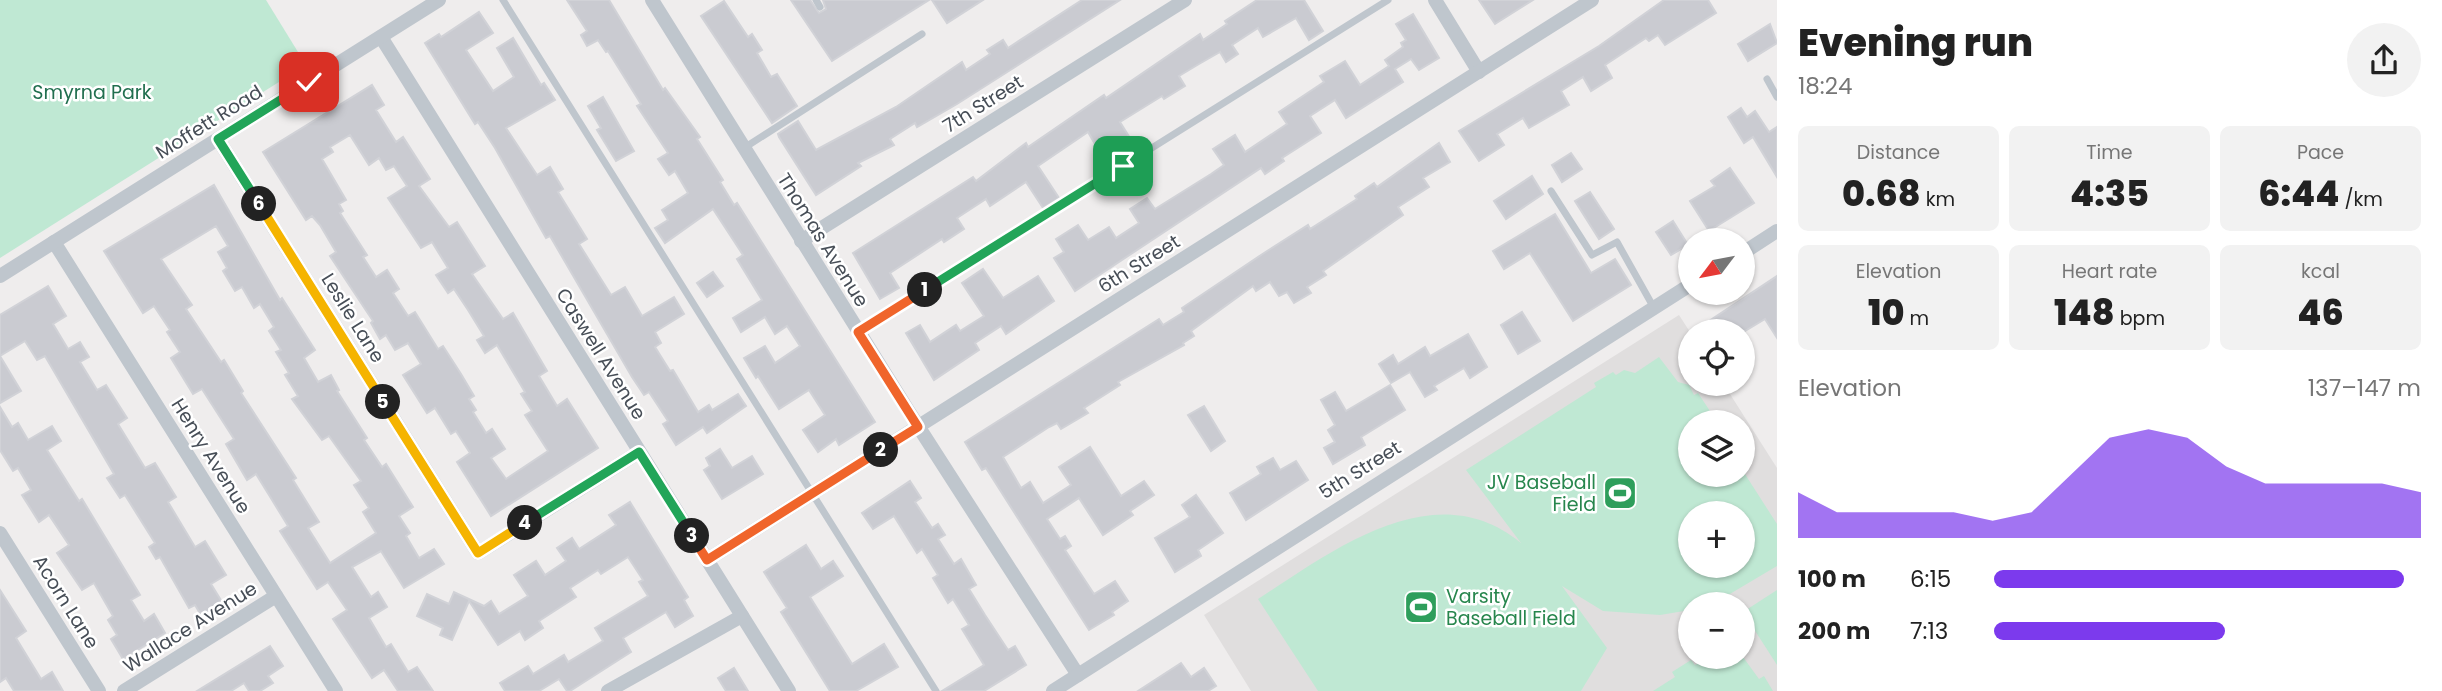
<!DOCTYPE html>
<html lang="en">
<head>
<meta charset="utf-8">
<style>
  :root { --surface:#fff; --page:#f2f2f2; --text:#222; --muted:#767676; --accent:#7c3aed }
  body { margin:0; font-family:Poppins,sans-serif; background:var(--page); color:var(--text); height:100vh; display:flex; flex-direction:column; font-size:26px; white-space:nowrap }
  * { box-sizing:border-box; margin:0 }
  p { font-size:23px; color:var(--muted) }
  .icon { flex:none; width:38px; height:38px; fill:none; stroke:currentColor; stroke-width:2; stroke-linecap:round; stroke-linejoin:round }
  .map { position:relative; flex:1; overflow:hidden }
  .sheet { display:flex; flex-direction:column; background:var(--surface); width:665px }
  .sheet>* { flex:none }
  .needle { width:46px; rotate:238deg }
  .buttons { position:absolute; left:1678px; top:228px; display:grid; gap:14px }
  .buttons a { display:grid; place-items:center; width:77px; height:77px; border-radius:50%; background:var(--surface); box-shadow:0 2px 5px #0004; font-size:35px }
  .pin { position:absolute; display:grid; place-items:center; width:60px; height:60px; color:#fff; margin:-30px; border-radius:14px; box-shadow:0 4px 10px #0006 }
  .km { position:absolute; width:35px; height:35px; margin:-18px; border-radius:50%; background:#222; color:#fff; font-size:19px; line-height:35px; text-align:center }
  .round { display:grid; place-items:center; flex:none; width:74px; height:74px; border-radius:37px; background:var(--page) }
  .overview { display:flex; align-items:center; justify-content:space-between; height:119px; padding:0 21px }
  h1 { font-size:38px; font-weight:800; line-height:52px }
  .stats { display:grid; grid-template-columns:repeat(3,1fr); gap:10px; height:119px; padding:7px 21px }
  .stats div { display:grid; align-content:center; border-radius:10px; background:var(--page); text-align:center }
  .stats b { font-size:35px; font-weight:800 }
  .stats small { font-size:19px; font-weight:400 }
  .stats p { font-size:19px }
  .chart { height:196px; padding:14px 21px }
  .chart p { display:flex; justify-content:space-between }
  .chart svg { width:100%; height:126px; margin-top:7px; fill:var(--accent); opacity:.7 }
  ul { padding:0 21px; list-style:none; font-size:23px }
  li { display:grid; grid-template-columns:112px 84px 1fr; align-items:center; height:52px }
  li i { height:18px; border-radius:9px; background:var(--accent) }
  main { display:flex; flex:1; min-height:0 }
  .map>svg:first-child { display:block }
</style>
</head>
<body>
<main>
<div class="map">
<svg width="1777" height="691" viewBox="0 0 1777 691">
  <rect width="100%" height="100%" fill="#efeded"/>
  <path fill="#e0dede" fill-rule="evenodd" d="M1679,315L1690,332V383H1723L1777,468V691H1251L1204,615ZM1690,422H1743V474H1690ZM1690,513H1743V565H1690ZM1690,604H1743V656H1690Z"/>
  <g fill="#bfe8d3" fill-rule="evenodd">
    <polygon points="0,0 266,0 306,65 0,258"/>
    <path d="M1659,357L1678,382L1689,385L1694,395L1698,393L1710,411L1706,414L1711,422H1690V474H1743V471L1777,524V566L1713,604H1690V610L1660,615L1603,611L1562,586L1607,648L1581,691H1318L1258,599C1334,550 1435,472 1521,543L1466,470L1596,387L1594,383L1613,372L1616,375L1624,370L1635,373ZM1690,513H1743V565H1690Z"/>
    <polygon points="1777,590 1777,665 1743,612"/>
    <polygon points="1711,656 1743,657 1759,679 1764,676 1773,691 1653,691 1675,677 1672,672 1691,660 1695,665"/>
  </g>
  <g fill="#cacbd1" stroke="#d1d2d7" stroke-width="2" fill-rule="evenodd">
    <polygon points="567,0 609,0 663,90 665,88 700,137 697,139 723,180 720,182 734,205 737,203 875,422 839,445 836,439 818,452 803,430 825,415 809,390 779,409 758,376 756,378 744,358 765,346 775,363 800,346 787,326 775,334 765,317 741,332 733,318 762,300 737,259 743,255 713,209 665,243 655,228 668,220 662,210 688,193 675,171 669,175 658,159 668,153 637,106 641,104 608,51 606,52 598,40 587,46 581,35 587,31"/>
    <polygon points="791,0 810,0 819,13 826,9 823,0 929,0 832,61"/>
    <polygon points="932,0 983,0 947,23"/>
    <polygon points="1082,0 1120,0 957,104 917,127 915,123 890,139 894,145 858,163 861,166 816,195 779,137 778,134 798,121 816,150 896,107 962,62 966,70 990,54 987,50 1003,40 1008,48"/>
    <polygon points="1257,0 1304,0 1323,31 1309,40 1296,18 1263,37 1258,28 1232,45 1238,54 1226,62 1220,52 1199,64 1179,76 1185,86 1164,99 1162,96 1120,122 1133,143 1112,155 1107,146 1099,151 1088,132 1038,166 1059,198 1043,208 1026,182 990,206 986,199 957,218 964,229 944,242 942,239 890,273 899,288 880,299 853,253 973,177 976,181 1026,143 1028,147 1104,95 1106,98 1200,34 1203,40 1227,24 1225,21"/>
    <polygon points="1479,0 1533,0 1495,24"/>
    <polygon points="1664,0 1708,0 1716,13 1665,45 1658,35 1649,41 1646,38 1605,65 1612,78 1591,91 1583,77 1561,91 1569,105 1529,128 1523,118 1497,134 1504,145 1479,161 1459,131 1599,46"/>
    <polygon points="724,1 748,37 752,34 762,50 757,53 771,77 777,74 797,106 772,123 701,16"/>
    <polygon points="479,12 493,33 466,50 493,91 514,77 497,48 513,38 541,85 544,83 555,100 506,128 537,175 550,167 563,189 558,192 587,239 579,244 611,295 625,287 642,316 674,297 684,314 655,332 661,343 655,347 670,371 673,370 698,412 709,405 712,410 738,394 746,406 707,433 703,427 676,445 663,424 668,421 649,392 644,395 632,377 550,236 546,238 495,148 478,122 475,124 425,43 439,34 441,37"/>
    <polygon points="1413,14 1439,58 1419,70 1411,59 1395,69 1403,82 1346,118 1335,100 1310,116 1321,133 1282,158 1284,161 1265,174 1261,168 1075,291 1054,258 1064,252 1056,239 1078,225 1088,240 1109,227 1116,238 1139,223 1130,209 1147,198 1155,209 1211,174 1224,165 1213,149 1235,135 1245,152 1287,124 1279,112 1324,82 1320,76 1345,61 1360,85 1389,66 1385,60 1403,47 1401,43 1406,40 1396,24"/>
    <polygon points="1770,24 1777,43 1748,61 1738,44"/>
    <path d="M372,85L384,105L376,110L396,142L403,137L430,179L419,186L449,227L457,222L485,266L472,274L503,319L513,313L547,371L539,376L557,406L567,399L598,448L491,516L457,462L470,453L456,431L451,434L435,408L427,413L403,375L421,364L408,343L395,350L386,335L380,339L371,323L373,321L330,256L336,252L320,225L312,216L306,220L263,152ZM350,135L369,165L379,158L386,170L394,166L407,186L388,198L421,248L432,242L448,268L436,275L448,293L454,289L468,310L484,336L477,340L485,353L497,345L525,392L521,394L532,411L525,415L548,451L506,479L491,458L505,449L492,429L486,433L473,412L476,410L469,399L474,396L461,374L443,346L438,349L415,312L408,316L393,293L399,289L387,270L376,277L363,257L367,255L340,213L343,211L339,204L346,200L322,159L333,152L330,147Z"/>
    <polygon points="603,97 634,151 616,161 597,130 601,128 588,106"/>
    <polygon points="1741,108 1747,117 1755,111 1769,132 1777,127 1777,177 1753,137 1744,143 1728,117"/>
    <polygon points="1439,143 1450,162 1423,178 1429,187 1398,207 1403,215 1323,271 1326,275 1307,287 1311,293 1294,303 1287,292 1279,296 1270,282 1256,291 1253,286 1191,331 1194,336 1183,343 1184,345 1118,382 1120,385 1084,408 1088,413 1061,429 1057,423 1049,427 1003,457 1021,488 1030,482 1043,503 1071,485 1059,467 1090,447 1121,496 1144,481 1154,495 1130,511 1133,515 1103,535 1079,498 1047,519 1060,539 1065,536 1071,546 1065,550 1094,594 1115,581 1128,601 1112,612 1114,615 1089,630 986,468 982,470 965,442 1159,319 1163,325 1184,312 1182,308 1264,253 1308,225 1310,229 1357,199 1355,196 1374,183 1377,187"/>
    <polygon points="1571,153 1582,169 1562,182 1552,165"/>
    <polygon points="1730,168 1754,203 1709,231 1690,201 1715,186 1711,181"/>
    <polygon points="1532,176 1543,194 1506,219 1494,201"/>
    <path d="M214,185L280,300L282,298L315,350L304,358L318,382L331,375L339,390L337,391L367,438L364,440L382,467L386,464L413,507L399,516L410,533L406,536L419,558L434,549L444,564L404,588L381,551L352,567L371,597L378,592L387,607L369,618L386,647L391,644L408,672L417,667L433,691H398L384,670L372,678L333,619L347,610L328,582L317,589L280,531L288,526L269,495L256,474L247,480L226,444L234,439L202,389L193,394L171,358L180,352L167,332L170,330L154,306L143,313L104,251ZM216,226L228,246L218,252L227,268L223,271L235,291L242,287L254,308L260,304L274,327L269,331L281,350L276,352L289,373L285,375L298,396L292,399L322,440L329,436L361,481L354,485L369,508L363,512L376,533L330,563L308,528L319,522L293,480L296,478L241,393L243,391L224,360L221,362L186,309L192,305L161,259Z"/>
    <polygon points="1590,192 1614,229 1599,239 1575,201"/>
    <polygon points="1555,214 1591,273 1615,259 1631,285 1573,321 1530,253 1504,269 1493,251"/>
    <polygon points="1673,221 1688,245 1671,255 1656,232"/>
    <polygon points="983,269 1003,298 1038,276 1054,301 1006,334 1001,326 975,343 979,350 934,380 906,333 920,325 930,342 956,325 960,331 984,316 962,283"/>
    <polygon points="713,272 723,286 707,297 697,283"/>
    <polygon points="1777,276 1777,338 1765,319 1745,331 1694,331"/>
    <polygon points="48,286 66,316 53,324 68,349 80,342 89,357 80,362 97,390 106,385 127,418 118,424 145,468 155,463 176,497 168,502 195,547 205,541 226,575 211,584 222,602 201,615 195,605 189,608 160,557 156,559 149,547 155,543 125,495 120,498 107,478 114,474 45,356 37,360 25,341 0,356 21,391 0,403 0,315"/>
    <polygon points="1522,312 1540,341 1518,354 1501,325"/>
    <polygon points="1468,334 1487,367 1470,378 1464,368 1434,386 1437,390 1425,397 1410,372 1391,383 1379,364 1393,355 1398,364 1425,347 1430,356"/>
    <polygon points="1390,385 1405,410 1361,437 1365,445 1333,464 1324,448 1335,442 1328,430 1335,425 1321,400 1335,392 1346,411"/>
    <polygon points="1204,406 1225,441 1211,451 1188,415"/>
    <polygon points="0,407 12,427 18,423 28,440 52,426 61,441 47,450 79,501 82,499 140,595 131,600 144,621 154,614 165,633 123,659 111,639 117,635 108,620 113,616 94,583 82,590 57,553 69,545 49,515 39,522 22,495 31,490 18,468 13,471 0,450"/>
    <polygon points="720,449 732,468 752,456 763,474 722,499 704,470 710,466 706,458"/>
    <polygon points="1273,458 1280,470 1296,461 1308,480 1246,520 1230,493 1261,474 1257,467"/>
    <polygon points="910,481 921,498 915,502 932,528 938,524 945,535 938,539 954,564 961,559 976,585 969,589 985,615 1008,650 1015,646 1026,665 984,691 942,691 984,665 962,629 969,625 953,599 948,603 933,578 938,575 922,549 917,553 894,516 873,529 862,513"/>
    <polygon points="1196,495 1223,533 1198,550 1201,556 1175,572 1155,538 1190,517 1182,505"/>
    <polygon points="630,502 688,597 684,600 693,616 675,627 666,612 623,638 631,652 570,691 567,691 559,679 539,691 505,691 500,683 528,666 533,674 564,655 568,662 603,641 595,628 648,596 639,582 643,580 628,557 601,574 598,570 570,588 576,597 539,621 543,628 525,640 520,631 498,645 469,601 452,640 440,635 443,628 417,616 427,594 449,604 454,592 484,606 491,601 499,614 528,596 514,575 536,561 545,575 566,561 557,548 572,538 579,549 616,525 609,515"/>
    <polygon points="806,545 821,569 833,561 843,576 810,597 852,664 884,644 898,667 856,691 830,691 781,612 787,608 764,572"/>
    <polygon points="0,590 26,631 16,638 41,679 52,672 63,691 14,691 6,678 0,682"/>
    <polygon points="270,646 283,666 268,676 273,683 260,691 249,691 244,683 231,691 197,691"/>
    <polygon points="1181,663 1191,677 1204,668 1216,686 1208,691 1138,691"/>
    <polygon points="734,668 748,691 726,691 718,678"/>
  </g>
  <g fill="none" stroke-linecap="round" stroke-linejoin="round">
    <g stroke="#bfc6cd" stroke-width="7">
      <polyline points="503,0 936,691"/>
      <polyline points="816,0 820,7"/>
      <polyline points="1767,79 1777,97"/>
      <polyline points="744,148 922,34"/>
      <polyline points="1551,191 1592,255 1617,242 1654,308"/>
      <polyline points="858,332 1388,0"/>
    </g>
    <g stroke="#bfc6cd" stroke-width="14">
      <polyline points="652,0 909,412 1078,675"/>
      <polyline points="1435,0 1479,72"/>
      <polyline points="381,37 789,691"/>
      <polyline points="218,139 478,553 639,452"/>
      <polyline points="801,241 1185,0"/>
      <polyline points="54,242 336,691"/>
      <polyline points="1743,253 1777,231"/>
      <polyline points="0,276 439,0"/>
      <polyline points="0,533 99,691"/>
      <polyline points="707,560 1592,0"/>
      <polyline points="124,691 276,596"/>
      <polyline points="608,691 742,616"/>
      <polyline points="1053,691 1690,285"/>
    </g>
  </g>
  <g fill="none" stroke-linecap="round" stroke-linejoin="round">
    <g stroke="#fff" stroke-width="14">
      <polyline id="split-1" points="925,290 1123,166"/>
    </g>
    <g stroke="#fff" stroke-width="14">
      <polyline id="split-2" points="881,450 918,427 858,332 925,290"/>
    </g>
    <g stroke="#fff" stroke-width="14">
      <polyline id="split-3" points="692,536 707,560 881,450"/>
    </g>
    <g stroke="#fff" stroke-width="14">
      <polyline id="split-4" points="525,523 639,452 692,536"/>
    </g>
    <g stroke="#fff" stroke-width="14">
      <polyline id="split-5" points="383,402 478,553 525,523"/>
    </g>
    <g stroke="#fff" stroke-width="14">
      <polyline id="split-6" points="259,204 383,402"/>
    </g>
    <g stroke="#fff" stroke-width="14">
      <polyline id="split-7" points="259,204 218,139 309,82"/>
    </g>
    <use href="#split-1" stroke="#22a559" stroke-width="9"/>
    <use href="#split-2" stroke="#f0652b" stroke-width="9"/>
    <use href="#split-3" stroke="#f0652b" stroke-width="9"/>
    <use href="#split-4" stroke="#22a559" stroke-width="9"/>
    <use href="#split-5" stroke="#f5b400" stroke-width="9"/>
    <use href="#split-6" stroke="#f5b400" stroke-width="9"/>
    <use href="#split-7" stroke="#22a559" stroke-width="9"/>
  </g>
  <defs>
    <g id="stadium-square" transform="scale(1.75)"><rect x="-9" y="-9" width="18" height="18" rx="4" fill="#2e9e5b" stroke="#fff"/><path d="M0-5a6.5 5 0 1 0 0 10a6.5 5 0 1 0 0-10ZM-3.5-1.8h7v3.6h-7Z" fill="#fff"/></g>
  </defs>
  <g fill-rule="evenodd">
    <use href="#stadium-square" x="1620" y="493"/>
    <use href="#stadium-square" x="1421" y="607"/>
  </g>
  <g text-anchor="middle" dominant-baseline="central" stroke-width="5" stroke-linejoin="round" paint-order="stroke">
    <g font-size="19" fill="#216f4f" stroke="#fff">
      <text x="92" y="92">Smyrna Park</text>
    </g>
    <g font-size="19" fill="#474e57" stroke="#fff">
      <text transform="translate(983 104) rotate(-32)">7th Street</text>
      <text transform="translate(209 122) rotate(-32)">Moffett Road</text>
      <text transform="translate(823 240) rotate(58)">Thomas Avenue</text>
      <text transform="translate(1139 264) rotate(-32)">6th Street</text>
      <text transform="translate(353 318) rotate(58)">Leslie Lane</text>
      <text transform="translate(601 354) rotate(58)">Caswell Avenue</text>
      <text transform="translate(211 456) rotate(58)">Henry Avenue</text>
      <text transform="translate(1360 470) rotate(-32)">5th Street</text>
      <text transform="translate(66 602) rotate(58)">Acorn Lane</text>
      <text transform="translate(190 627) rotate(-32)">Wallace Avenue</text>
    </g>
    <g font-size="19" fill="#27864d" stroke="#fff" text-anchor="end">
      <text x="1596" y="482">JV Baseball<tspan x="1596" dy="22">Field</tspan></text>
      <text x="1446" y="596" text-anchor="start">Varsity<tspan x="1446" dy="22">Baseball Field</tspan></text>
    </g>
  </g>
</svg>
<div class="buttons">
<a><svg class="needle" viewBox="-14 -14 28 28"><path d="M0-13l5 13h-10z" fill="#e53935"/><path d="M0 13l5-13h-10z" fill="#767676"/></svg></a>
<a><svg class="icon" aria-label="locate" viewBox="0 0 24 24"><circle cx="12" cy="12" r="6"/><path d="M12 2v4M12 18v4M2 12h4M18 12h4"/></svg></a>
<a><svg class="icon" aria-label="layers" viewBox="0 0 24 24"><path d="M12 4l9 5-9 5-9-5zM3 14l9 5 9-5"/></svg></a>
<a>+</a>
<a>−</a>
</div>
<div class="pin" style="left:1123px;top:166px;background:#1e9e55"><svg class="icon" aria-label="arrive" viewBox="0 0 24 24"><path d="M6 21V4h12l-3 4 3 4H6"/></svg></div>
<div class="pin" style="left:309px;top:82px;background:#d93025"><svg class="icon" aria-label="check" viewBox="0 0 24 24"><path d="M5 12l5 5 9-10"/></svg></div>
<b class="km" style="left:925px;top:290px">1</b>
<b class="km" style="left:881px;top:450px">2</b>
<b class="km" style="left:692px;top:536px">3</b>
<b class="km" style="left:525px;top:523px">4</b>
<b class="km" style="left:383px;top:402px">5</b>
<b class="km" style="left:259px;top:204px">6</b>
</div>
<section class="sheet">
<div class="overview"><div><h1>Evening run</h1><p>18:24</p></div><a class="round"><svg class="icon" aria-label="share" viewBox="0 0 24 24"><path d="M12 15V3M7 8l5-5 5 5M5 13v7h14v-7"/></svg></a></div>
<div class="stats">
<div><p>Distance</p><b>0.68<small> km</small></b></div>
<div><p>Time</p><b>4:35</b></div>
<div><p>Pace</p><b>6:44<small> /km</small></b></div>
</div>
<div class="stats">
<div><p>Elevation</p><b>10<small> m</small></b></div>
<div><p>Heart rate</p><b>148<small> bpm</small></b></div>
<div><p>kcal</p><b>46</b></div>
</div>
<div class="chart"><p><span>Elevation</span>137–147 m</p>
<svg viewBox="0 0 160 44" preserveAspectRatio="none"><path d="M0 44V28L10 35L20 35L30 35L40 35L50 38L60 35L70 22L80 9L90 6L100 9L110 19L120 25L130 25L140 25L150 25L160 28V44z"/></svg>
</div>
<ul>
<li><b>100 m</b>6:15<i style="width:96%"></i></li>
<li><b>200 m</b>7:13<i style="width:54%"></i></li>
</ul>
</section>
</main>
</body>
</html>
